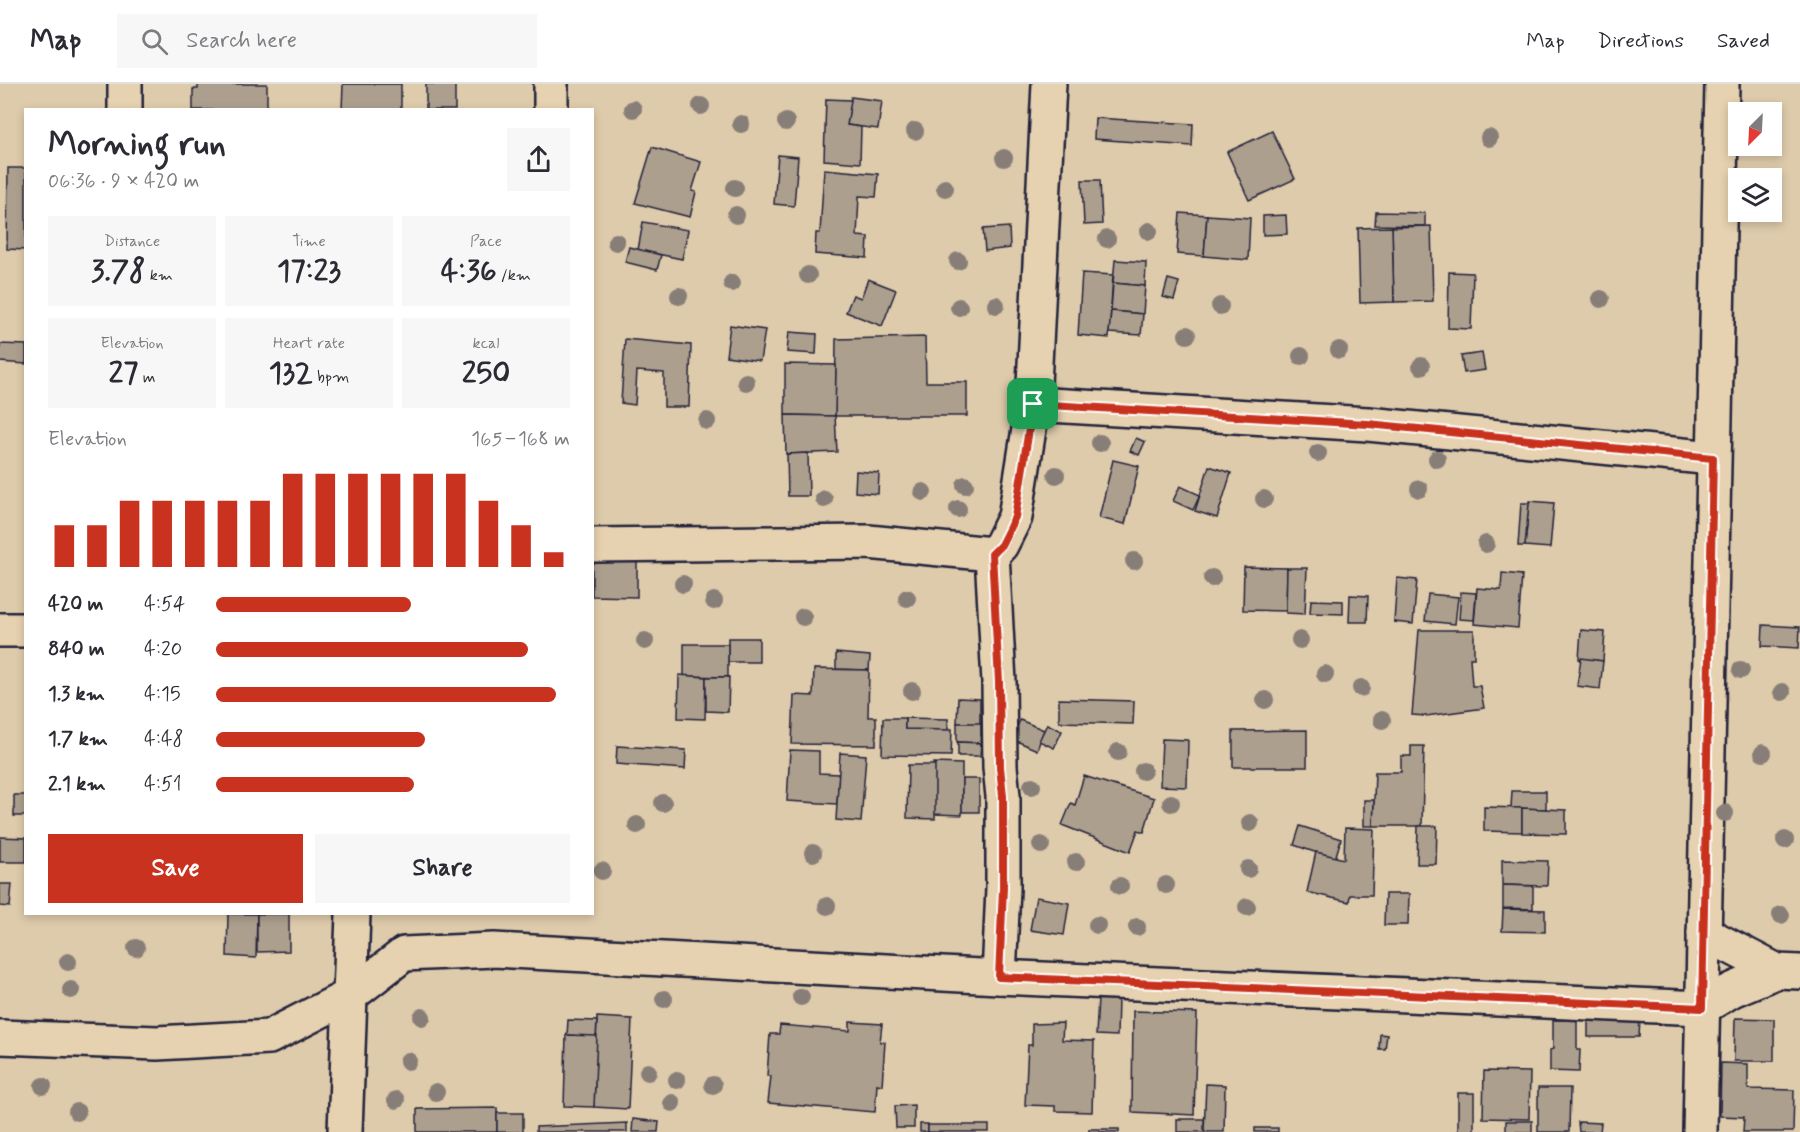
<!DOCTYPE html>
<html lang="en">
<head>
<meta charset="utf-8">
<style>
  :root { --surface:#fff; --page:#f7f7f7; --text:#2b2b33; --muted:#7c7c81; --line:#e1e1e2; --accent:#c8321e }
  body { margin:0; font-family:Mynerve,sans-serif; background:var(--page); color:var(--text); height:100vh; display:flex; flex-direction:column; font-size:22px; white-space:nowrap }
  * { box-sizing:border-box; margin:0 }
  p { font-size:20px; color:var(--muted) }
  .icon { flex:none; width:33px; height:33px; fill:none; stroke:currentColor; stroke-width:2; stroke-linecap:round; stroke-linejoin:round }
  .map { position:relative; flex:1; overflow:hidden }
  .side { position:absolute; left:24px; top:24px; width:570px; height:807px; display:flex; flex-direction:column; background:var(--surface); border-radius:0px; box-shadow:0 3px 9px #0003 }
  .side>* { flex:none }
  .needle { width:39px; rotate:204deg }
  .tools { position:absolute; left:1728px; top:18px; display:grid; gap:12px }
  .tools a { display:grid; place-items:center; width:54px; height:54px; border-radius:0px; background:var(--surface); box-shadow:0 3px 9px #0003; font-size:30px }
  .pin { position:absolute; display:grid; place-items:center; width:51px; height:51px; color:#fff; margin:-26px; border-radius:12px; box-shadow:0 3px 9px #0006 }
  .round { display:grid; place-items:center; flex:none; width:63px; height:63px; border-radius:0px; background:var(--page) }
  .head { display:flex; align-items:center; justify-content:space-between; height:102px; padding:0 24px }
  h1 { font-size:33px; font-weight:800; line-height:45px }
  .stats { display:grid; grid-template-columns:repeat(3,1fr); gap:9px; height:102px; padding:6px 24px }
  .stats div { display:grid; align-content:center; border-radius:0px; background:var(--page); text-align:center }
  .stats b { font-size:30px; font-weight:800 }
  .stats small { font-size:16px; font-weight:400 }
  .stats p { font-size:16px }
  .chart { height:168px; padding:12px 24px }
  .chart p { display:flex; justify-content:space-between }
  .chart svg { width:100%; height:108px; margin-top:6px; stroke:var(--accent); stroke-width:6 }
  .primary-button { display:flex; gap:12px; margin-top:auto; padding:12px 24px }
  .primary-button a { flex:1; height:69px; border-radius:0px; background:var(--accent); color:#fff; font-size:24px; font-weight:800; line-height:69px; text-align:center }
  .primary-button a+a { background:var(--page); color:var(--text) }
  ul { padding:0 24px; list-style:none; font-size:20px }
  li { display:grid; grid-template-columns:96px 72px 1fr; align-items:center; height:45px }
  li i { height:15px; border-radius:8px; background:var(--accent) }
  header { display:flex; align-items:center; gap:36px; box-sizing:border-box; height:84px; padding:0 30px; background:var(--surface); border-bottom:2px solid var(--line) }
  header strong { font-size:28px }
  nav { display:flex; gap:33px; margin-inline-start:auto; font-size:21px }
  .search { width:420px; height:54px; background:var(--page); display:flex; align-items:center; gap:15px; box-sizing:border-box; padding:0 21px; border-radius:0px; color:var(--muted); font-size:22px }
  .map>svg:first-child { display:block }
</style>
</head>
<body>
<header>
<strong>Map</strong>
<div class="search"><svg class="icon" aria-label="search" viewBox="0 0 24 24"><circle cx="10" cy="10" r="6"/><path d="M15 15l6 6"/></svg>Search here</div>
<nav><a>Map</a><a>Directions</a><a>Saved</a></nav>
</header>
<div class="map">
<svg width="1800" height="1048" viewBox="0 0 1800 1048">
  <rect width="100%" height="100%" fill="#decbab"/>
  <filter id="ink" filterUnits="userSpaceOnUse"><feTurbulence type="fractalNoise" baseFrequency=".0167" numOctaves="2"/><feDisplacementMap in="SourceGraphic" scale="12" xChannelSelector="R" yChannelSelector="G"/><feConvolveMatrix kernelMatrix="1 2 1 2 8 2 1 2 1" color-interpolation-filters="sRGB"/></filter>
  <g filter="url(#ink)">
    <g fill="#ad9f8e" stroke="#22223b" stroke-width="1.5">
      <polygon points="198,0 267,0 267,26 193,26 193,5 198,5"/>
      <polygon points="343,0 401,0 401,26 342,26"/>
      <rect x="426" y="0" width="29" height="26"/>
      <polygon points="851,13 882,17 878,45 847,41"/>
      <polygon points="826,15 851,16 847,41 861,43 860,79 824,76"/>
      <polygon points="1095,34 1193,40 1192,62 1094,55"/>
      <polygon points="1272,47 1295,95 1249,116 1227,68"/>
      <polygon points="652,63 701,78 692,107 696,108 690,133 635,119"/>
      <polygon points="778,71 798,73 794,122 774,120"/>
      <polygon points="8,84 26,84 26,166 7,165"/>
      <polygon points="824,85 878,90 876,113 859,112 857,152 868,153 867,174 815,170 816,149 820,149"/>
      <polygon points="1082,96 1100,96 1102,140 1084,141"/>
      <polygon points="1376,128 1425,129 1425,142 1375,141"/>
      <polygon points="1180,129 1207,131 1204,172 1177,170"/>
      <polygon points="1207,131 1250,134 1248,176 1204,172"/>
      <polygon points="1286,131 1287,150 1263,151 1263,132"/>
      <polygon points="643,138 688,146 682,175 638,166"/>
      <polygon points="1431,142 1433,217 1394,218 1392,143"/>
      <polygon points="1009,143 1010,164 985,167 983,145"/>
      <polygon points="1392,143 1394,218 1360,219 1358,144"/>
      <polygon points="629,163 661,171 657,186 625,178"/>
      <polygon points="1115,176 1146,178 1145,202 1113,199"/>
      <polygon points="1449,188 1473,189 1471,245 1448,244"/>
      <polygon points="1082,189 1113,191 1109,254 1078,251"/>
      <polygon points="868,195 896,206 882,242 846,228 853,211 861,214"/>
      <polygon points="1168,195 1179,198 1174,216 1163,213"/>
      <polygon points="1113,199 1145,202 1143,230 1111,227"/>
      <polygon points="1111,227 1143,230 1141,251 1109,249"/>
      <polygon points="730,241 765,246 760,277 726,272"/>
      <polygon points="789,248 817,250 816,270 787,268"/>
      <polygon points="925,253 926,298 967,298 967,332 835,332 836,255"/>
      <polygon points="625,255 691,261 689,323 664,323 664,289 637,287 635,321 621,319"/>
      <polygon points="0,260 26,261 26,280 0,278"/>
      <polygon points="1482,269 1485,286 1464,289 1461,272"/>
      <polygon points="785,280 836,281 835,332 785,331"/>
      <polygon points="785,331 835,332 837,368 786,370"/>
      <polygon points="1136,354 1145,358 1139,371 1130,367"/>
      <polygon points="808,369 809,412 788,412 787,370"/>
      <polygon points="1113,376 1139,382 1125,440 1099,434"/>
      <polygon points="1209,382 1231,389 1217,434 1195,427"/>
      <polygon points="856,387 879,389 878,410 855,408"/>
      <polygon points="1180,402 1200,411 1193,426 1173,417"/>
      <polygon points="1529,417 1554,419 1550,464 1525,462"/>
      <polygon points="1521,419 1529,419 1525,462 1518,462"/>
      <polygon points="592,473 637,474 637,513 592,512"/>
      <polygon points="1244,483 1287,484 1286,527 1243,526"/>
      <polygon points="1287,484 1307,484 1305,530 1286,529"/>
      <polygon points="1502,489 1522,491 1518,544 1474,540 1477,504 1501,506"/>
      <polygon points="1397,494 1417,496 1413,540 1394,538"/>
      <polygon points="1461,508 1476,509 1474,536 1459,535"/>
      <polygon points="1428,510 1458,513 1455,540 1425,537"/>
      <polygon points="1350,511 1368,512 1367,538 1349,538"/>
      <polygon points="1311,516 1343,517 1343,530 1310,529"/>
      <polygon points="1763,541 1800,543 1799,564 1762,562"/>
      <polygon points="1419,546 1474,546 1474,574 1470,574 1472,602 1480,602 1484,624 1426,632 1412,631"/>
      <polygon points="1581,546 1605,548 1603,577 1579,575"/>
      <rect x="728" y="554" width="31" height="24"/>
      <polygon points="684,560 728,560 728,593 684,592"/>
      <polygon points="836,569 870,572 869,586 836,585"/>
      <polygon points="1581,574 1603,577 1600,605 1577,602"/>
      <polygon points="814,585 869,586 868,633 876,633 876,661 792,660 794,611 813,612"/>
      <polygon points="679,591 706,593 705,635 678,634"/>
      <polygon points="706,593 729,593 728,628 706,627"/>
      <polygon points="958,614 980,615 980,640 957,639"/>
      <polygon points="1059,615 1134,617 1133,640 1059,638"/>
      <polygon points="883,634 905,634 905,645 952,645 951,672 882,671"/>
      <polygon points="905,634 948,635 948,646 905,645"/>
      <polygon points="1020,636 1044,646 1037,666 1012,655"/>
      <polygon points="957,639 981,639 981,659 957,658"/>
      <polygon points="1047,640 1062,647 1054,664 1039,657"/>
      <polygon points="1307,646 1307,683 1233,683 1233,647"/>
      <polygon points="1162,655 1188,656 1187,703 1160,702"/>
      <polygon points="958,658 981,659 980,672 958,672"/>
      <polygon points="617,662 686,666 685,685 616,680"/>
      <polygon points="1411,662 1424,662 1422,742 1373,742 1375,688 1401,688 1401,672 1411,672"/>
      <polygon points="790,666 819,667 819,689 839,690 837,720 787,717"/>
      <polygon points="840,669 866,671 861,738 836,736"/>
      <polygon points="934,679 962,680 962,731 934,730"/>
      <polygon points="908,681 935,681 935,735 907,734"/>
      <polygon points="1084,692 1154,714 1144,748 1138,746 1130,768 1062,741 1071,719 1075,721"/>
      <rect x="962" y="695" width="17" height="33"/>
      <polygon points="1512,707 1546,707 1546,725 1511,724"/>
      <rect x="14" y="711" width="12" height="21"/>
      <polygon points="1364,716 1374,716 1373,742 1364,742"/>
      <polygon points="1484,723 1522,724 1522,748 1484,747"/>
      <polygon points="1522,724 1566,726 1566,750 1522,749"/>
      <polygon points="1300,742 1341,755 1335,775 1294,761"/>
      <polygon points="1418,742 1437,742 1436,780 1417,780"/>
      <polygon points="1345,744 1374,745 1372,811 1350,811 1349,818 1307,808 1316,768 1344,775"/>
      <polygon points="0,753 26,754 26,778 0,778"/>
      <polygon points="1502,776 1548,777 1547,802 1502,801"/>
      <polygon points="0,800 12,800 10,823 0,822"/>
      <polygon points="1503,801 1533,802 1533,825 1503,824"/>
      <polygon points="1385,810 1409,810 1408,841 1384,841"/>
      <polygon points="1036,813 1069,819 1064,851 1030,846"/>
      <polygon points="1503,825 1545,826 1545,848 1502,847"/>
      <polygon points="228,830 257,830 256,874 227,872"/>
      <polygon points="257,830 289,830 289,867 257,868"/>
      <polygon points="1098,914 1118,915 1117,952 1096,951"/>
      <polygon points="1575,923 1640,935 1639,953 1588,953 1588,935 1576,935"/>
      <polygon points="1133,927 1197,929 1194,1031 1132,1028"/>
      <polygon points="597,933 632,935 628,1025 594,1023"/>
      <polygon points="1735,934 1774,935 1774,977 1734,977"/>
      <polygon points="568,936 597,937 596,953 567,951"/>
      <polygon points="1553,936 1577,936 1577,966 1580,966 1579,988 1550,987 1550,966 1553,965"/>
      <polygon points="850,938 882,940 880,958 885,958 882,1001 877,1000 875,1028 768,1019 771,992 767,992 770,950 779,950 780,941 850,947"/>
      <polygon points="1063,939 1062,956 1094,957 1092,1028 1055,1027 1055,1022 1025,1021 1028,961 1032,961 1032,940"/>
      <polygon points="1380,950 1387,951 1385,965 1379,965"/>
      <polygon points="566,951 597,952 594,1023 564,1022"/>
      <polygon points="1721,979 1748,980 1748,1005 1794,1006 1793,1048 1743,1048 1744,1033 1720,1032"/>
      <polygon points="1484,987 1530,988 1529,1035 1483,1034"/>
      <polygon points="1206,1000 1225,1001 1224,1048 1204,1048"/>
      <polygon points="1538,1004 1570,1004 1569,1048 1538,1048"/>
      <rect x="1458" y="1009" width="16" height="39"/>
      <polygon points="914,1021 914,1044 896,1044 895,1022"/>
      <polygon points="497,1024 497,1048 417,1048 417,1025"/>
      <rect x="497" y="1029" width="26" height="19"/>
      <polygon points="633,1035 659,1038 658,1048 632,1048"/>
      <rect x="1177" y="1035" width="27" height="13"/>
      <rect x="1506" y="1037" width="26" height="11"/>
      <polygon points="1578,1038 1601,1039 1600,1048 1579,1048"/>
      <polygon points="627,1039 627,1048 536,1048 536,1043"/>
      <rect x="920" y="1040" width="8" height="8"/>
      <rect x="928" y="1041" width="61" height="7"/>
      <rect x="1255" y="1044" width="23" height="4"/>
      <rect x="1089" y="1045" width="30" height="3"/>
    </g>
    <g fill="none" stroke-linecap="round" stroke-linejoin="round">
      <g stroke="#22223b" stroke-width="38">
        <g id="minor">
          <polyline points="551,0 551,26"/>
          <polyline points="125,26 125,0"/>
          <polyline points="1033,320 1368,340 1713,374"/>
          <polyline points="592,461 868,458 992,470 1001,461 1015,433 1033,320 1049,0"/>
          <polyline points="992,470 999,598 1000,683 1003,712 1003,804 999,893"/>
          <polyline points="0,546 26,546"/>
          <polyline points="1704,849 1777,887 1800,888"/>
          <polyline points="0,953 157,959 269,953 351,911 404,870 494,866 999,893 1702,924 1732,906 1777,887"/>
          <polyline points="345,1048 353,830"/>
          <polyline points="1700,1048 1722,0"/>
        </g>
      </g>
      <use href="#minor" stroke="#e6d2b0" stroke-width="33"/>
    </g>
    <g fill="#887e78">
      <circle cx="701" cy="22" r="9"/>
      <circle cx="633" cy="25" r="9"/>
      <circle cx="786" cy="38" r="9"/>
      <circle cx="741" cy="40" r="9"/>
      <circle cx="915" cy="47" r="9"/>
      <circle cx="1489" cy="54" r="9"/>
      <circle cx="1004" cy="74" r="9"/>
      <circle cx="735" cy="104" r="9"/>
      <circle cx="945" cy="104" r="9"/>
      <circle cx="736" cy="131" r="9"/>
      <circle cx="1149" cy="147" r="9"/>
      <circle cx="1107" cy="155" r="9"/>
      <circle cx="616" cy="158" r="9"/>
      <circle cx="958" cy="177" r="9"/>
      <circle cx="808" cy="191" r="9"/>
      <circle cx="732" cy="199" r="9"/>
      <circle cx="679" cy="212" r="9"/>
      <circle cx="1601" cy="215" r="9"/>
      <circle cx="996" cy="221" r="9"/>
      <circle cx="1220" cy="222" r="9"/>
      <circle cx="959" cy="223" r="9"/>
      <circle cx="1187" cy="251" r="9"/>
      <circle cx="1339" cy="266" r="9"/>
      <circle cx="1301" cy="272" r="9"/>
      <circle cx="1421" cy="282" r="9"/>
      <circle cx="746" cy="298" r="9"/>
      <circle cx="707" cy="337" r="9"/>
      <circle cx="1100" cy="359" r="9"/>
      <circle cx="1318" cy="369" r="9"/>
      <circle cx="1437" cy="375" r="9"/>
      <circle cx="1056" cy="391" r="9"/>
      <circle cx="965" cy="401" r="9"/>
      <circle cx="1419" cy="405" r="9"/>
      <circle cx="923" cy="408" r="9"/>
      <circle cx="824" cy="415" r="9"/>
      <circle cx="1264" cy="415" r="9"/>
      <circle cx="958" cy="425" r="9"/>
      <circle cx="1486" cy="460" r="9"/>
      <circle cx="1134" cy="477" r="9"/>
      <circle cx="1212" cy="494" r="9"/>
      <circle cx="683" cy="500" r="9"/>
      <circle cx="907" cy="514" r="9"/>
      <circle cx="714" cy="517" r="9"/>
      <circle cx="803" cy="533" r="9"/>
      <circle cx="1300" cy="556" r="9"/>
      <circle cx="645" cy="557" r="9"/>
      <circle cx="1741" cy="586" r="9"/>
      <circle cx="1325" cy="590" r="9"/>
      <circle cx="1361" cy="604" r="9"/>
      <circle cx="912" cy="607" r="9"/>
      <circle cx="1782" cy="608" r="9"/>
      <circle cx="1265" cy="616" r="9"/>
      <circle cx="1382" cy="636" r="9"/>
      <circle cx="1118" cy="668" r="9"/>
      <circle cx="1763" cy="669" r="9"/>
      <circle cx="1143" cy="687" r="9"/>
      <circle cx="1032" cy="702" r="9"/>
      <circle cx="663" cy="719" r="9"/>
      <circle cx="1171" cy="719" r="9"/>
      <circle cx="1725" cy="729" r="9"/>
      <circle cx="1250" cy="739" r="9"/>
      <circle cx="637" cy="741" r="9"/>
      <circle cx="1785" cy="756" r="9"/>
      <circle cx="1041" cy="761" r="9"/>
      <circle cx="813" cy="769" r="9"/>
      <circle cx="1076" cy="778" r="9"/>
      <circle cx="1248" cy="785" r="9"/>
      <circle cx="602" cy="787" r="9"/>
      <circle cx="1166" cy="801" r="9"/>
      <circle cx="1120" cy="802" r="9"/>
      <circle cx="827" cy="822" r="9"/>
      <circle cx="1247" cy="823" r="9"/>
      <circle cx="1781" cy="831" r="9"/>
      <circle cx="1097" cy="841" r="9"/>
      <circle cx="1137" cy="843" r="9"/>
      <circle cx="136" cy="864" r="9"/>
      <circle cx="68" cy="878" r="9"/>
      <circle cx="71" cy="906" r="9"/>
      <circle cx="801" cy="913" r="9"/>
      <circle cx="664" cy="915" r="9"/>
      <circle cx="422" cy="933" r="9"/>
      <circle cx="408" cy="977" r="9"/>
      <circle cx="648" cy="988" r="9"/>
      <circle cx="677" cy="996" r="9"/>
      <circle cx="713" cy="1001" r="9"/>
      <circle cx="43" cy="1002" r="9"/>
      <circle cx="436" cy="1008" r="9"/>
      <circle cx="396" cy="1016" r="9"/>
      <circle cx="672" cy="1019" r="9"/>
      <circle cx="77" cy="1028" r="9"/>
    </g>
  </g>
  <g fill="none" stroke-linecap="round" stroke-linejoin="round" filter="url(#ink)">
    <g stroke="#fff" stroke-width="12">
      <polygon id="route" points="1033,320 1368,340 1713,374 1702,924 999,893 1003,804 1003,712 1000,683 999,598 992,470 1001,461 1015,433"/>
    </g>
    <use href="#route" stroke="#c8321e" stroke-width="8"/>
  </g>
</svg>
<div class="tools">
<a><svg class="needle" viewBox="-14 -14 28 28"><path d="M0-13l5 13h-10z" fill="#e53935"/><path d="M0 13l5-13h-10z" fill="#7c7c81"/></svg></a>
<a><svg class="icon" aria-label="layers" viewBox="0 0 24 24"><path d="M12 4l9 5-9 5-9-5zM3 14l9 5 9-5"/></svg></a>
</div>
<div class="pin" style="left:1033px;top:320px;background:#1e9e55"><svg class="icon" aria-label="arrive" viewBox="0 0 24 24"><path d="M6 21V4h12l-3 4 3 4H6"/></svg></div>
<section class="side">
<div class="head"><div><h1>Morning run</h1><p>06:36 · 9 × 420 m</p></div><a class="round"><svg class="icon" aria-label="share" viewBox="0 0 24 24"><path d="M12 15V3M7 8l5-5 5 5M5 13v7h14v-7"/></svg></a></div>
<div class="stats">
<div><p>Distance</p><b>3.78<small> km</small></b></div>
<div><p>Time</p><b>17:23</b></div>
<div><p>Pace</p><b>4:36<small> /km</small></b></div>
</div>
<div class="stats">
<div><p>Elevation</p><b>27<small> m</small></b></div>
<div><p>Heart rate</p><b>132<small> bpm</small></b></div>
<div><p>kcal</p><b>250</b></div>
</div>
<div class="chart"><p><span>Elevation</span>165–168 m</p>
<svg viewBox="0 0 160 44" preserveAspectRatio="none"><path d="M5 44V27M15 44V27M25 44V17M35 44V17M45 44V17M55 44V17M65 44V17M75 44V6M85 44V6M95 44V6M105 44V6M115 44V6M125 44V6M135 44V17M145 44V27M155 44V38"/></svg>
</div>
<ul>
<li><b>420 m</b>4:54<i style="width:55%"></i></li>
<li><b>840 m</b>4:20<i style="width:88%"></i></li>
<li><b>1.3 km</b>4:15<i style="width:96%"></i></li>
<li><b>1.7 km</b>4:48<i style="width:59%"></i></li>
<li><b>2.1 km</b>4:51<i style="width:56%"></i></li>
</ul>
<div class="primary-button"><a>Save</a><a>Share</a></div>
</section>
</div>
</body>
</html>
